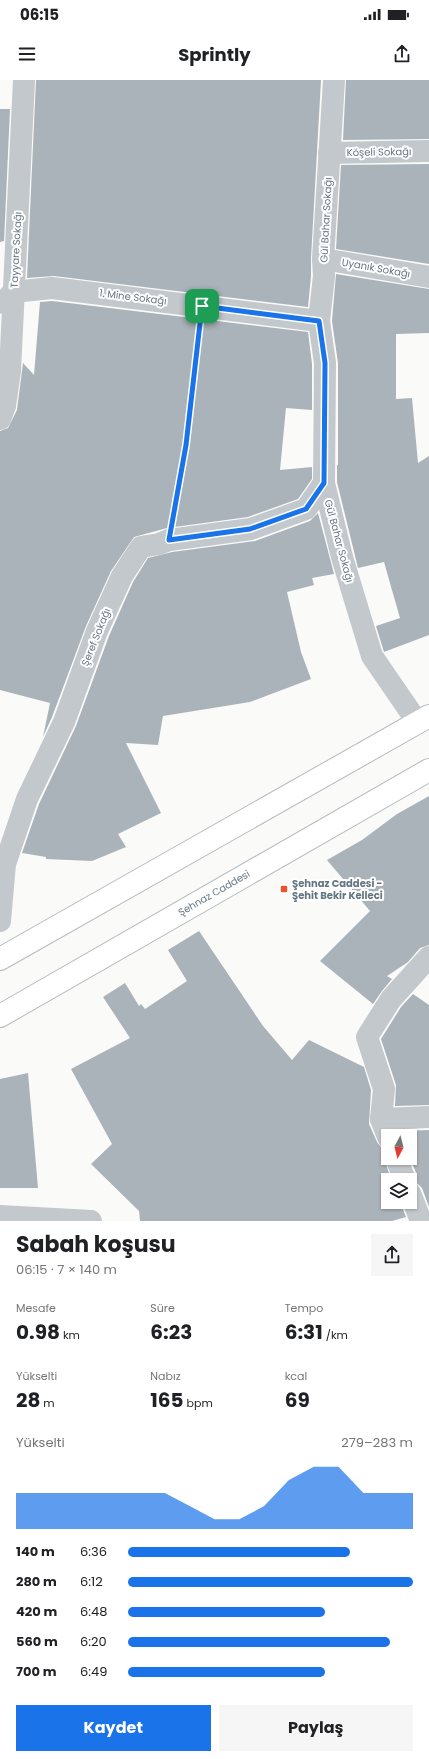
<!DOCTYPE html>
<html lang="tr">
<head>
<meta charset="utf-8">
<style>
  :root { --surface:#fff; --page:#f6f6f6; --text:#202124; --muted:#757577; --accent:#1a73e8 }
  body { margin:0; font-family:Poppins,sans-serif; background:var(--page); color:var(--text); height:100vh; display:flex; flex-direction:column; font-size:15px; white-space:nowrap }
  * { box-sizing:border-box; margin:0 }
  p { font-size:13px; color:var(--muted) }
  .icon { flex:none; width:22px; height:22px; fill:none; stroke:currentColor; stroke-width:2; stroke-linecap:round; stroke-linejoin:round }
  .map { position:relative; height:1141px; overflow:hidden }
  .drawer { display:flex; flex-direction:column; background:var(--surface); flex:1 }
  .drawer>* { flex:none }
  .needle { width:26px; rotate:187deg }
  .buttons { position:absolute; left:381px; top:1049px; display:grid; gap:8px }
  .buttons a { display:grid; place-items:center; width:36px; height:36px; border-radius:0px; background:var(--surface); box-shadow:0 1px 3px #0004; font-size:20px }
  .pin { position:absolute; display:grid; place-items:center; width:34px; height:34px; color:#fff; margin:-17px; border-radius:8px; box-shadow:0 2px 6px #0006 }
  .round { display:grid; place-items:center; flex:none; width:42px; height:42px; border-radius:0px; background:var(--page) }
  .overview { display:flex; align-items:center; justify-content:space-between; height:68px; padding:0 16px }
  h1 { font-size:22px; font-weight:700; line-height:30px }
  .figures { display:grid; grid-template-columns:repeat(3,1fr); gap:6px; height:68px; padding:4px 16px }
  .figures div { display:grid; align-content:center }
  .figures b { font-size:20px; font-weight:700 }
  .figures small { font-size:11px; font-weight:400 }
  .figures p { font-size:11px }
  .chart { height:112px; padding:8px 16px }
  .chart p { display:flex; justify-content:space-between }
  .chart svg { width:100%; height:72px; margin-top:4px; fill:var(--accent); opacity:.7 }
  .button { display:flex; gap:8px; margin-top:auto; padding:8px 16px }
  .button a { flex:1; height:46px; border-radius:0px; background:var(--accent); color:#fff; font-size:16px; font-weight:700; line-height:46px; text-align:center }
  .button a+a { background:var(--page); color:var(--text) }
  ul { padding:0 16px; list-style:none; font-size:13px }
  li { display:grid; grid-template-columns:64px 48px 1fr; align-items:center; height:30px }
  li i { height:10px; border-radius:5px; background:var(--accent) }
  .status { display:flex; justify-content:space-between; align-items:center; height:28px; padding:0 20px; background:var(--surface); direction:ltr }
  .status svg { height:11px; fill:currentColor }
  header { display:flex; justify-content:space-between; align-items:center; height:52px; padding:0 16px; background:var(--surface); font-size:18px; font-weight:700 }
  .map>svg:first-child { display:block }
</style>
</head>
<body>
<div class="status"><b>06:15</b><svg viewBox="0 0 49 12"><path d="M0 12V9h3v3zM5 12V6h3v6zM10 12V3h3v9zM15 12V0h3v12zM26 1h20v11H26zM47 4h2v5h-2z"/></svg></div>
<header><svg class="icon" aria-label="menu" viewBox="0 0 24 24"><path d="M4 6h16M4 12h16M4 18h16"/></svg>Sprintly<svg class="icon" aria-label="share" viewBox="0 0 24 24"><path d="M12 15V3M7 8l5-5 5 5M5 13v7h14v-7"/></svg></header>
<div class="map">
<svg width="429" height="1141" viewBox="0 0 429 1141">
  <rect width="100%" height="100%" fill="#fafaf8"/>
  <g fill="#aab3b9">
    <polygon points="36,0 321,0 311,178 311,196 308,227 54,196 27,198"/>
    <polygon points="346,0 429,0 429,59 343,60"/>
    <polygon points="0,29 10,29 4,161 0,162"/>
    <polygon points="429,84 429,184 336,169 341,85"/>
    <polygon points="336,194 429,209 429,253 396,254 396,319 412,318 418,383 429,376 429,555 384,572 376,546 400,538 384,482 358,488 337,402 337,385 338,385 338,283 332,241"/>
    <polygon points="52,221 308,252 312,284 312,330 286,328 280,390 312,387 312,399 298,419 248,437 167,448 134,457 111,491 86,546 52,637 43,657 50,623 0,610 0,351 8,348 17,330 23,283 34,295 40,222"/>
    <polygon points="318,433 334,494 312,498 314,505 287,512 301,572 311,599 250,622 163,636 158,665 126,663 161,733 118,754 126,767 92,781 46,779 46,777 22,773 39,724 76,646 109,556 133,502 148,478 172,472 255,461 310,441"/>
    <polygon points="429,716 429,865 420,868 408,882 387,896 392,899 382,911 373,924 320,881 370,831 327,780 362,760 397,734"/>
    <polygon points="199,851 263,946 292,980 309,960 364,987 371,1010 369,1044 377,1062 381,1067 387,1069 384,1077 391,1100 388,1100 388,1122 400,1122 406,1137 392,1141 140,1141 139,1131 91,1084 112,1064 71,989 130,958 103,917 125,903 139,926 141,924 145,929 187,901 168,870"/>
    <polygon points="413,914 429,925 429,1025 395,1026 396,1005 381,959 401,927"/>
    <polygon points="28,993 38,1108 0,1108 0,999"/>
    <polygon points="429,1050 429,1127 422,1108 417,1103 417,1095 410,1078 410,1056 400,1056 399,1051"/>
  </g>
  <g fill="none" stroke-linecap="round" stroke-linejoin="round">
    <g stroke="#b5babe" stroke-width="24">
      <g id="major">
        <polyline points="0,879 429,636"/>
        <polyline points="0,936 429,690"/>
      </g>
    </g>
    <polyline stroke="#bbbfc2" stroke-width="2.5" stroke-dasharray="2 2" stroke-linecap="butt" points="174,430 186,365 199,254"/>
    <g stroke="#c3c8cc" stroke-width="22">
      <polyline points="334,0 323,179 324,196 319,241 325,283 324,403 342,477 372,576 418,643"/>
      <polyline points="329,73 429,71"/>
      <polyline points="323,179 429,197"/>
      <polyline points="3,223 13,212 52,208 319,241"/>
      <polyline points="0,339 5,326 10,291 24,0"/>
      <polyline points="0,841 5,784 27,719 64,642 97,551 122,496 141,467 159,464 169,460 251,449 306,429 324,403"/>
      <polyline points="381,1039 429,1037"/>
      <polyline points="388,1057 381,1039 384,1009 367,957 391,919 429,877"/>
      <polyline points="396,1078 405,1100"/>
      <polyline points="410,1113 421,1141"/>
      <polyline points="0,1136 91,1141"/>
    </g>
    <use href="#major" stroke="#fff" stroke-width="22"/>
  </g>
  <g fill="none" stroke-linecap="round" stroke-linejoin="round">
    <g stroke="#fff" stroke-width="8">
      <polygon id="route" points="202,226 319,241 325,283 324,403 306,429 250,449 169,460 186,365"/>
    </g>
    <use href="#route" stroke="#1a73e8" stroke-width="5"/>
  </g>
  <rect fill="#e4572e" stroke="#fff" stroke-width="1.5" x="280" y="805" width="8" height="8" rx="2"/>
  <g text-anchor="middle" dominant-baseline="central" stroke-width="4" stroke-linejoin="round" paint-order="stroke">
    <g font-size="10" fill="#657683" stroke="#fff">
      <text transform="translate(379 72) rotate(-1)">Köşeli Sokağı</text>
      <text transform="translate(326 140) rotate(-87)">Gül Bahar Sokağı</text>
      <text transform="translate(16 170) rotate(-87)">Tayyare Sokağı</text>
      <text transform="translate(376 188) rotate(10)">Uyanık Sokağı</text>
      <text transform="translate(133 217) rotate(7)">1. Mine Sokağı</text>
      <text transform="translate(339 461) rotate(75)">Gül Bahar Sokağı</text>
      <text transform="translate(96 557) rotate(-68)">Şeref Sokağı</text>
      <text transform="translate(214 813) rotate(-30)">Şehnaz Caddesi</text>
    </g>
    <g font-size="10" font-weight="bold" fill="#657683" stroke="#fff" text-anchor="start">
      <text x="292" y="803">Şehnaz Caddesi -<tspan x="292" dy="12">Şehit Bekir Kelleci</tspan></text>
    </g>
  </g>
</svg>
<div class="buttons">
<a><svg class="needle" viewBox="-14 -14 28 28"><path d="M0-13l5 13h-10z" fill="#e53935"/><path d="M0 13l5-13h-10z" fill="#757577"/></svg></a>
<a><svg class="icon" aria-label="layers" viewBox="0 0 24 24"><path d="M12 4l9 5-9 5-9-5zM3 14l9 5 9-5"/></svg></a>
</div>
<div class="pin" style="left:202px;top:226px;background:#1e9e55"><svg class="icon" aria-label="arrive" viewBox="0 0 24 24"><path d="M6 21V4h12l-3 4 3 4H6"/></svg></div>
</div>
<section class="drawer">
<div class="overview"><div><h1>Sabah koşusu</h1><p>06:15 · 7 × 140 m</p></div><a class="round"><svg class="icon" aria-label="share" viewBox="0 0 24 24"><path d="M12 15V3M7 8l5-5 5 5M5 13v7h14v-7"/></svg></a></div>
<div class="figures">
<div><p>Mesafe</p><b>0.98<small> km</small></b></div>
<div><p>Süre</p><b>6:23</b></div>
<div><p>Tempo</p><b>6:31<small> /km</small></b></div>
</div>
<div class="figures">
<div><p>Yükselti</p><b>28<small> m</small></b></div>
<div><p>Nabız</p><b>165<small> bpm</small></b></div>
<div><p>kcal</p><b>69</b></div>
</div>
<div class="chart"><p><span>Yükselti</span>279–283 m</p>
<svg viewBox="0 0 160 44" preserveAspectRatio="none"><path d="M0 44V22L10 22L20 22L30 22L40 22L50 22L60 22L70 30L80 38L90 38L100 30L110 14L120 6L130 6L140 22L150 22L160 22V44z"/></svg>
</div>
<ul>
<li><b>140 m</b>6:36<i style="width:78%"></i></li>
<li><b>280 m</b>6:12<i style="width:100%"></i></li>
<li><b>420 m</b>6:48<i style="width:69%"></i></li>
<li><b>560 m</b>6:20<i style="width:92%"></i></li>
<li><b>700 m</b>6:49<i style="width:69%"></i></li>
</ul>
<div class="button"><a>Kaydet</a><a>Paylaş</a></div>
</section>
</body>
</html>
